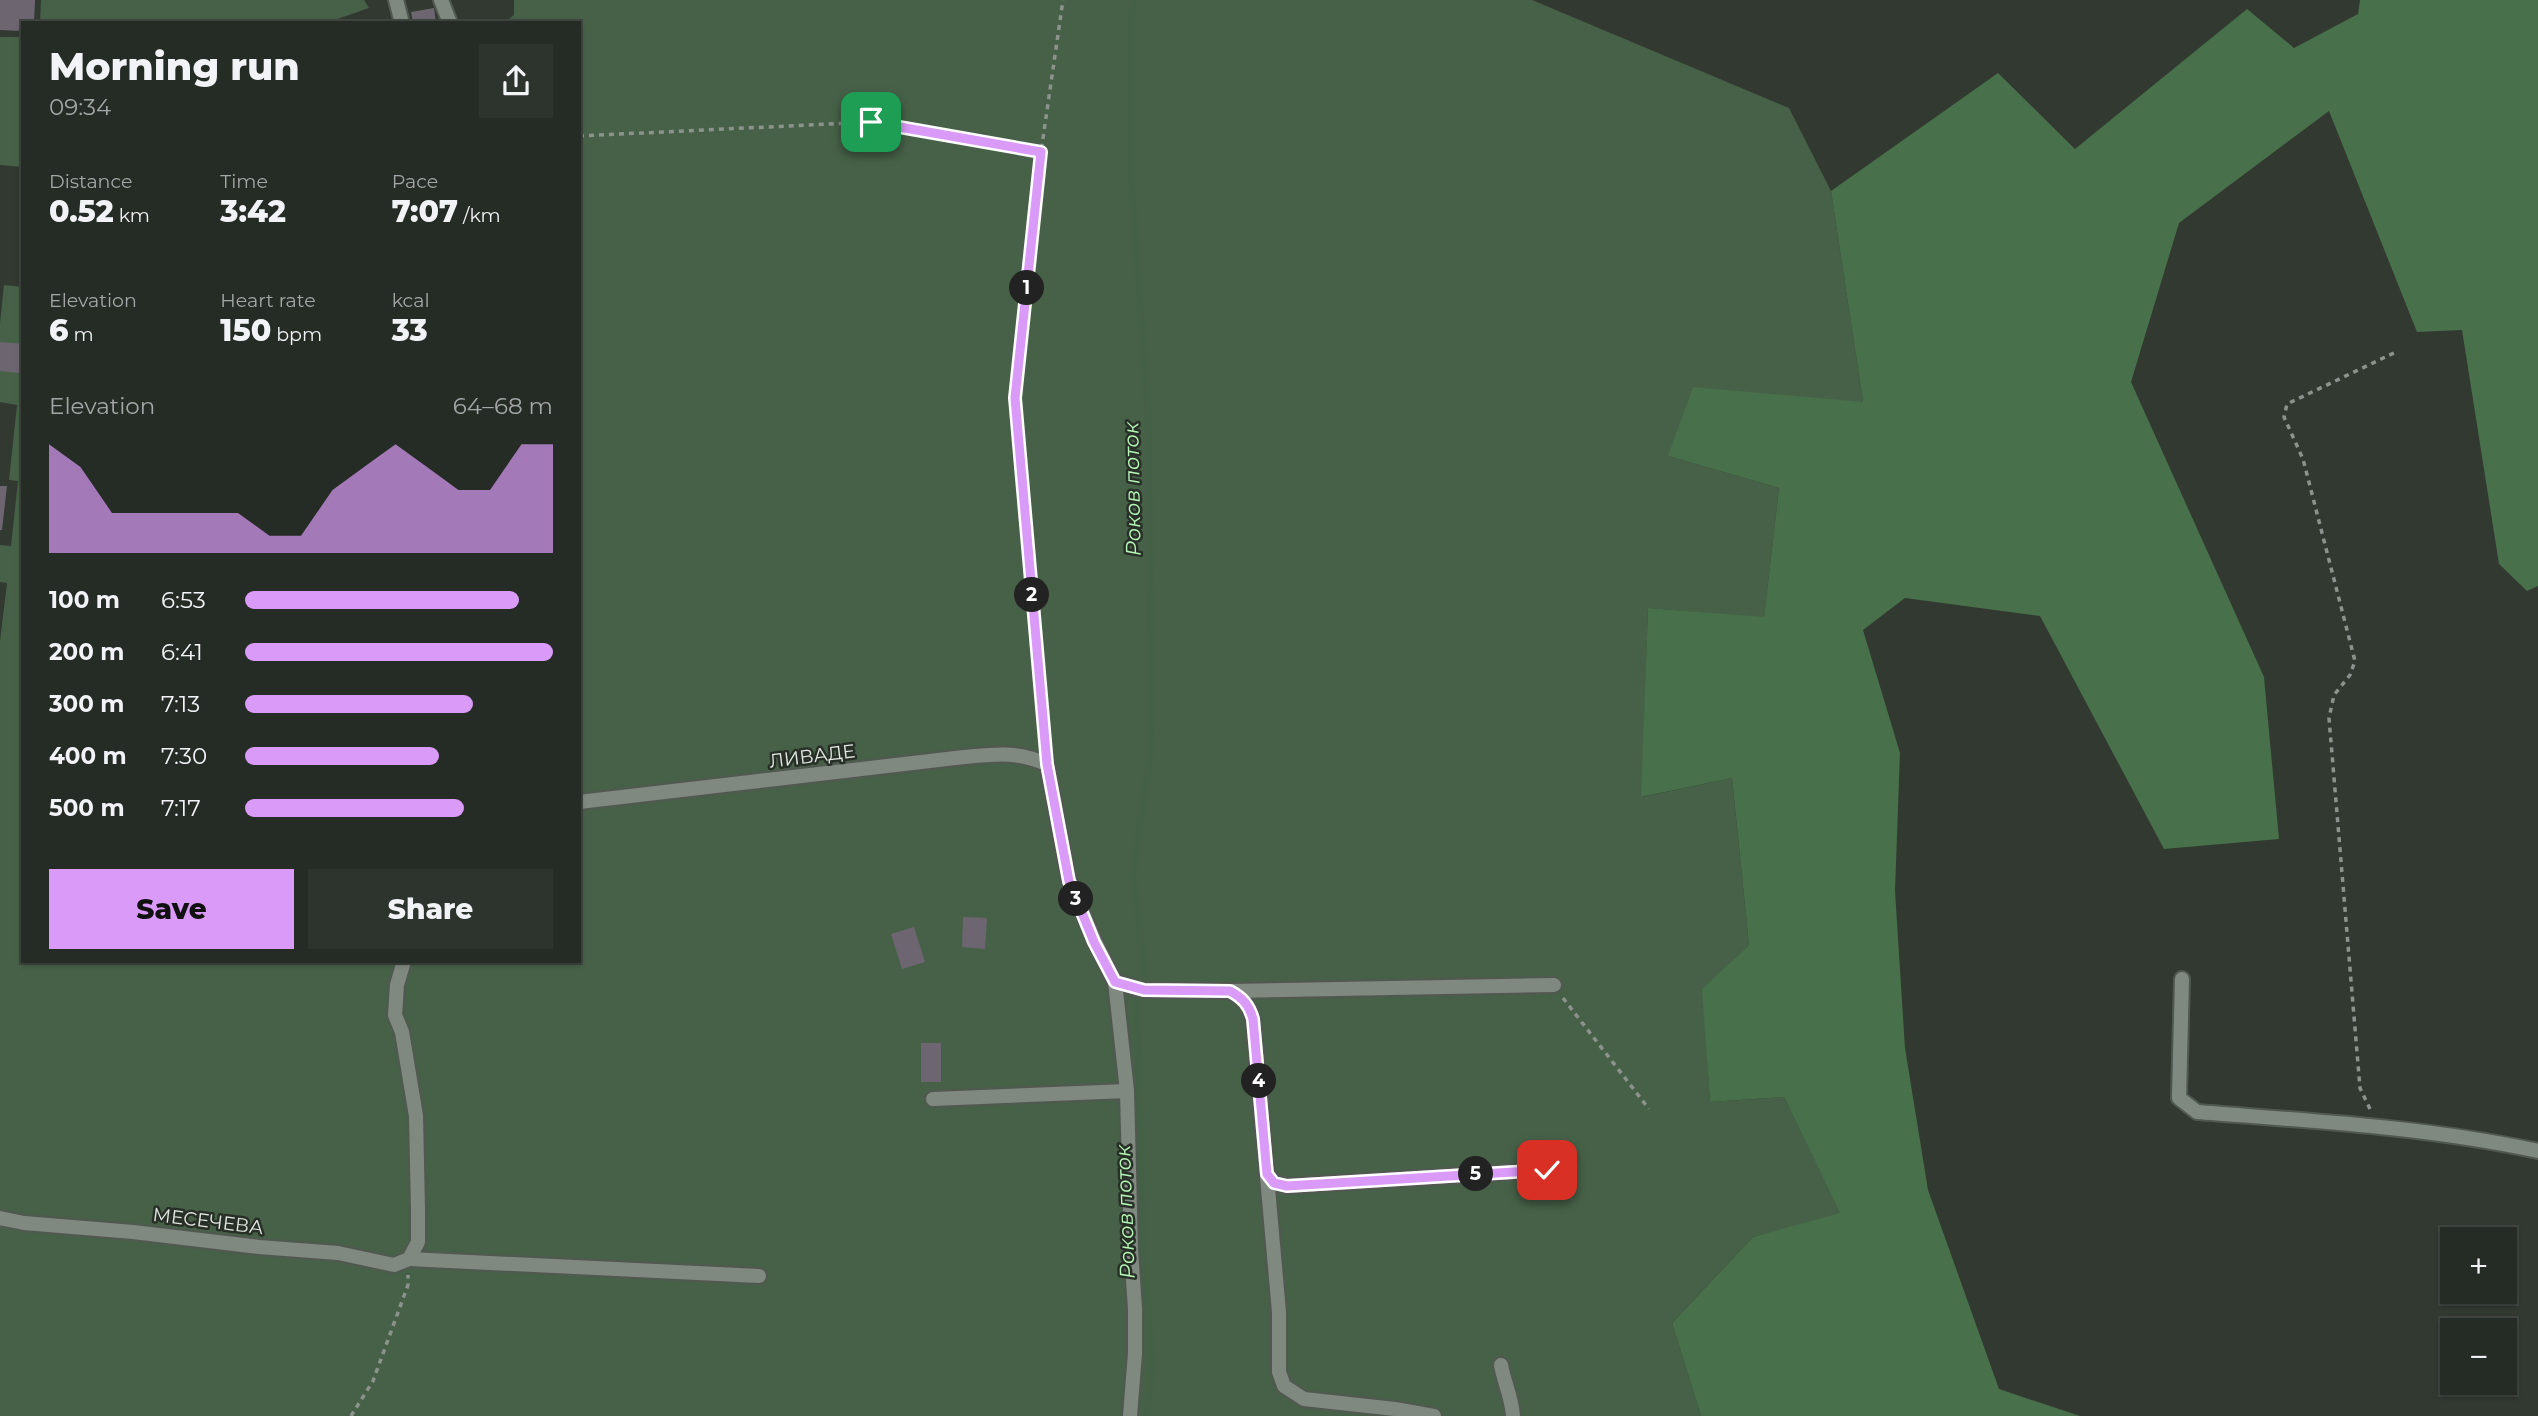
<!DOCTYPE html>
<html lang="en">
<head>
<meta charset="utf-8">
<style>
  :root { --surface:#252b25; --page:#2d332d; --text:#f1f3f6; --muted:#a3a7a7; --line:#424742; --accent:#da9af7 }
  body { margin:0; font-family:Montserrat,sans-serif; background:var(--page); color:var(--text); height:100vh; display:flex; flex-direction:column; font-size:26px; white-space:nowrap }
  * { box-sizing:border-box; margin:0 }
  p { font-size:23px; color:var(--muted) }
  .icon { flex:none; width:38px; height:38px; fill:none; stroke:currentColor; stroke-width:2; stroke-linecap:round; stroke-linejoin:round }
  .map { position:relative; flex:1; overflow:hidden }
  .details { position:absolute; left:21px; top:21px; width:560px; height:942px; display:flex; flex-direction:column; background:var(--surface); border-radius:0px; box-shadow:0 2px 5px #0004,0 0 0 2px var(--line) }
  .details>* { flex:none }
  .tools { position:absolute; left:2440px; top:1227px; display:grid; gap:14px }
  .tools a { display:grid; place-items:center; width:77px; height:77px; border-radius:0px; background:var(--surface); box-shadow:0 2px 5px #0004,0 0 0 2px var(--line); font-size:35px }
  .pin { position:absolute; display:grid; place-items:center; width:60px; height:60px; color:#fff; margin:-30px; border-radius:14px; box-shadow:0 4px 10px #0006 }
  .km { position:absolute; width:35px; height:35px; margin:-18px; border-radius:50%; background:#222; color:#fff; font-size:19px; line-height:35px; text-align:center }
  .round { display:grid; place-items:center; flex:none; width:74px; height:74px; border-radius:0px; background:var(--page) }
  .summary { display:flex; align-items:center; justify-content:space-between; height:119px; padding:0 28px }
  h1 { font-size:38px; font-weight:800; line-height:52px }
  .metrics { display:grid; grid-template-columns:repeat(3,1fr); gap:10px; height:119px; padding:7px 28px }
  .metrics div { display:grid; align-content:center }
  .metrics b { font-size:30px; font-weight:800 }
  .metrics small { font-size:19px; font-weight:400 }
  .metrics p { font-size:19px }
  .chart { height:196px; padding:14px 28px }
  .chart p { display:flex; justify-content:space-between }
  .chart svg { width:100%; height:126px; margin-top:7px; fill:var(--accent); opacity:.7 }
  .primary-button { display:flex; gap:14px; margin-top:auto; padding:14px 28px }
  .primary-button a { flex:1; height:80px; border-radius:0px; background:var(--accent); color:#111; font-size:28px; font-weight:800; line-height:80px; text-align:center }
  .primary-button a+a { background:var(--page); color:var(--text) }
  ul { padding:0 28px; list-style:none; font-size:23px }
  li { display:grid; grid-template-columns:112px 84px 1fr; align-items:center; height:52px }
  li i { height:18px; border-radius:9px; background:var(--accent) }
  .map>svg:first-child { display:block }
</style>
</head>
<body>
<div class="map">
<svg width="2538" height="1416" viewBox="0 0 2538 1416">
  <rect width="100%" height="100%" fill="#313931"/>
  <g fill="#476148">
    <polygon points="41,0 364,0 369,8 326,23 40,23"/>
    <polygon points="514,0 1532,0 1789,108 1831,191 1863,402 1668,456 1779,488 1764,618 1648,608 1642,797 1732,778 1749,945 1703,989 1710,1102 1784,1097 1841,1214 1753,1237 1672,1323 1701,1416 0,1416 0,641 7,583 0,582 0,545 11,546 18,481 9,480 17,405 0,402 0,323 4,285 23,287 23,961 579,961 579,23 504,23 514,15"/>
    <polygon points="0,37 23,37 23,167 0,165"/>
  </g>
  <polygon fill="#48704a" points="2360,0 2538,0 2538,586 2527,591 2499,564 2462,330 2417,332 2329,111 2179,223 2131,382 2264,677 2279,839 2164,849 2040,616 1905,598 1863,630 1900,753 1895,891 1905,1048 1928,1190 1999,1389 2080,1416 1701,1416 1672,1323 1753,1237 1840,1213 1784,1097 1710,1102 1702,989 1749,945 1732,778 1641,797 1648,608 1764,617 1779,488 1668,456 1693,387 1863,402 1831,191 1998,73 2075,149 2247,9 2294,48 2358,14"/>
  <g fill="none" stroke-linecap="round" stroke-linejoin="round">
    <g stroke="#446046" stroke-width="6">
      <polyline points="1134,0 1131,21 1131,176 1149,430 1151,747 1133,874 1145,977"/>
      <polyline points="1137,1006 1142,1247 1153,1367 1146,1416"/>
    </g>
  </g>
  <g fill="#6d6671">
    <polygon points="0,0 35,0 34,23 23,23 23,31 0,30"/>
    <polygon points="434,8 436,23 413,23 411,12"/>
    <polygon points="0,342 23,344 20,373 0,371"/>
    <polygon points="0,486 7,486 2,530 0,530"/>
    <polygon points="963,917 987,918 985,949 962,947"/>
    <polygon points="914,927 925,962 902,969 891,934"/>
    <rect x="921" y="1043" width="20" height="39"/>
  </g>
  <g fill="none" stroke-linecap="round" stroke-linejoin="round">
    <g stroke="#515851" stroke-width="18">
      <g id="minor">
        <polyline points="396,0 402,23"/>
        <polyline points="441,0 450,23"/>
        <path d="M579,802L964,757C998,754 1015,751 1047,764L1069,881L1095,942L1115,982L1127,1091L1131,1250L1135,1309V1353L1130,1416"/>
        <path d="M2182,979L2179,1098L2197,1112C2312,1121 2426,1127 2538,1151"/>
        <path d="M1115,982L1144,990L1230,991C1243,998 1249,1005 1253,1019L1279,1312V1372L1284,1386L1304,1399L1395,1409L1434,1416"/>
        <polyline points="1231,991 1554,985"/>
        <polyline points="933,1099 1127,1091"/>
        <polyline points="1267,1174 1274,1183 1287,1186 1547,1170"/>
        <polyline points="0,1218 24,1223 133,1232 259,1247 338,1253 394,1265 409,1259 418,1242 418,1209 416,1116 402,1032 395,1015 397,985 404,961"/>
        <polyline points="409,1259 759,1276"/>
        <path d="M1501,1365C1504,1382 1512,1398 1513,1416"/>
      </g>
    </g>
    <g stroke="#8c938c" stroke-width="3.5" stroke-dasharray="5 5" stroke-linecap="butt">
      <polyline points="579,136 871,122 1041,152"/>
      <polyline points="1046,746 1015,398 1041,152 1063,0"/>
      <polyline points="1563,998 1649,1109"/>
      <polyline points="2370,1109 2360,1088 2329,718 2334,695 2350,675 2355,661 2303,459 2284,417 2287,404 2398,351"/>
      <polyline points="351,1416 373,1381 408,1285 408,1275"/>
    </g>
    <use href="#minor" stroke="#7f897f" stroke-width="14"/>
  </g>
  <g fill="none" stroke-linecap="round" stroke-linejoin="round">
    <g stroke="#fff" stroke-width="14">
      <path id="route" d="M871,122L1041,152L1015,398L1047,764L1069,881L1094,942L1115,982L1144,990L1230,991C1243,998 1249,1005 1253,1019L1267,1174L1274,1183L1287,1186L1547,1170"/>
    </g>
    <use href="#route" stroke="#da9af7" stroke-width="9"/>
  </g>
  <g text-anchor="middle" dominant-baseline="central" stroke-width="5" stroke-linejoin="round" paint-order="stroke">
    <g font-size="19" fill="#e1e7e1" stroke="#272f27">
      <text transform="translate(812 756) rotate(-7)">ЛИВАДЕ</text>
      <text transform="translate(208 1221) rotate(7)">МЕСЕЧЕВА</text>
    </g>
    <g font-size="21" font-style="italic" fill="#b5f5b7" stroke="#272f27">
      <text transform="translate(1132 489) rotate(-91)">Роков поток</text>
      <text transform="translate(1125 1212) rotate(-92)">Роков поток</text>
    </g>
  </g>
</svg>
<div class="tools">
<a>+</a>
<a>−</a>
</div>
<div class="pin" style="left:871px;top:122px;background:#1e9e55"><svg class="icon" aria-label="arrive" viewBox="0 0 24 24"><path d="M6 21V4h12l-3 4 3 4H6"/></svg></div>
<div class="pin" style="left:1547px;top:1170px;background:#d93025"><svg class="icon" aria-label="check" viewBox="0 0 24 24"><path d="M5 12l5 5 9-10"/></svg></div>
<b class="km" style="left:1027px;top:288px">1</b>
<b class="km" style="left:1032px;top:595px">2</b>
<b class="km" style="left:1076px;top:899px">3</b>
<b class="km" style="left:1259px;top:1081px">4</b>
<b class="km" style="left:1476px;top:1174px">5</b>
<section class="details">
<div class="summary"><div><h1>Morning run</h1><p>09:34</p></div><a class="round"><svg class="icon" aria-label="share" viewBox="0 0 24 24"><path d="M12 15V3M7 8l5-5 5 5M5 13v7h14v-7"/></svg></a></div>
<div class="metrics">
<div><p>Distance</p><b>0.52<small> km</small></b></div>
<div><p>Time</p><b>3:42</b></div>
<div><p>Pace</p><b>7:07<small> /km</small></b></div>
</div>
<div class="metrics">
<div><p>Elevation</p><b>6<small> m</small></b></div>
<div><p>Heart rate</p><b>150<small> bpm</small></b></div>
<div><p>kcal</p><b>33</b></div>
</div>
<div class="chart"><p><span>Elevation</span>64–68 m</p>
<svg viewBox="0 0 160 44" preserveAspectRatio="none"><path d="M0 44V6L10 14L20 30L30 30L40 30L50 30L60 30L70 38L80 38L90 22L100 14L110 6L120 14L130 22L140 22L150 6L160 6V44z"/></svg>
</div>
<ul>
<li><b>100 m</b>6:53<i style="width:89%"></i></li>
<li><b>200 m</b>6:41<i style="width:100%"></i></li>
<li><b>300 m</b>7:13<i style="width:74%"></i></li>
<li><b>400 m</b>7:30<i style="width:63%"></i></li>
<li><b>500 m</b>7:17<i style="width:71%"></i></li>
</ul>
<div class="primary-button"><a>Save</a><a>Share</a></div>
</section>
</div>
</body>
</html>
